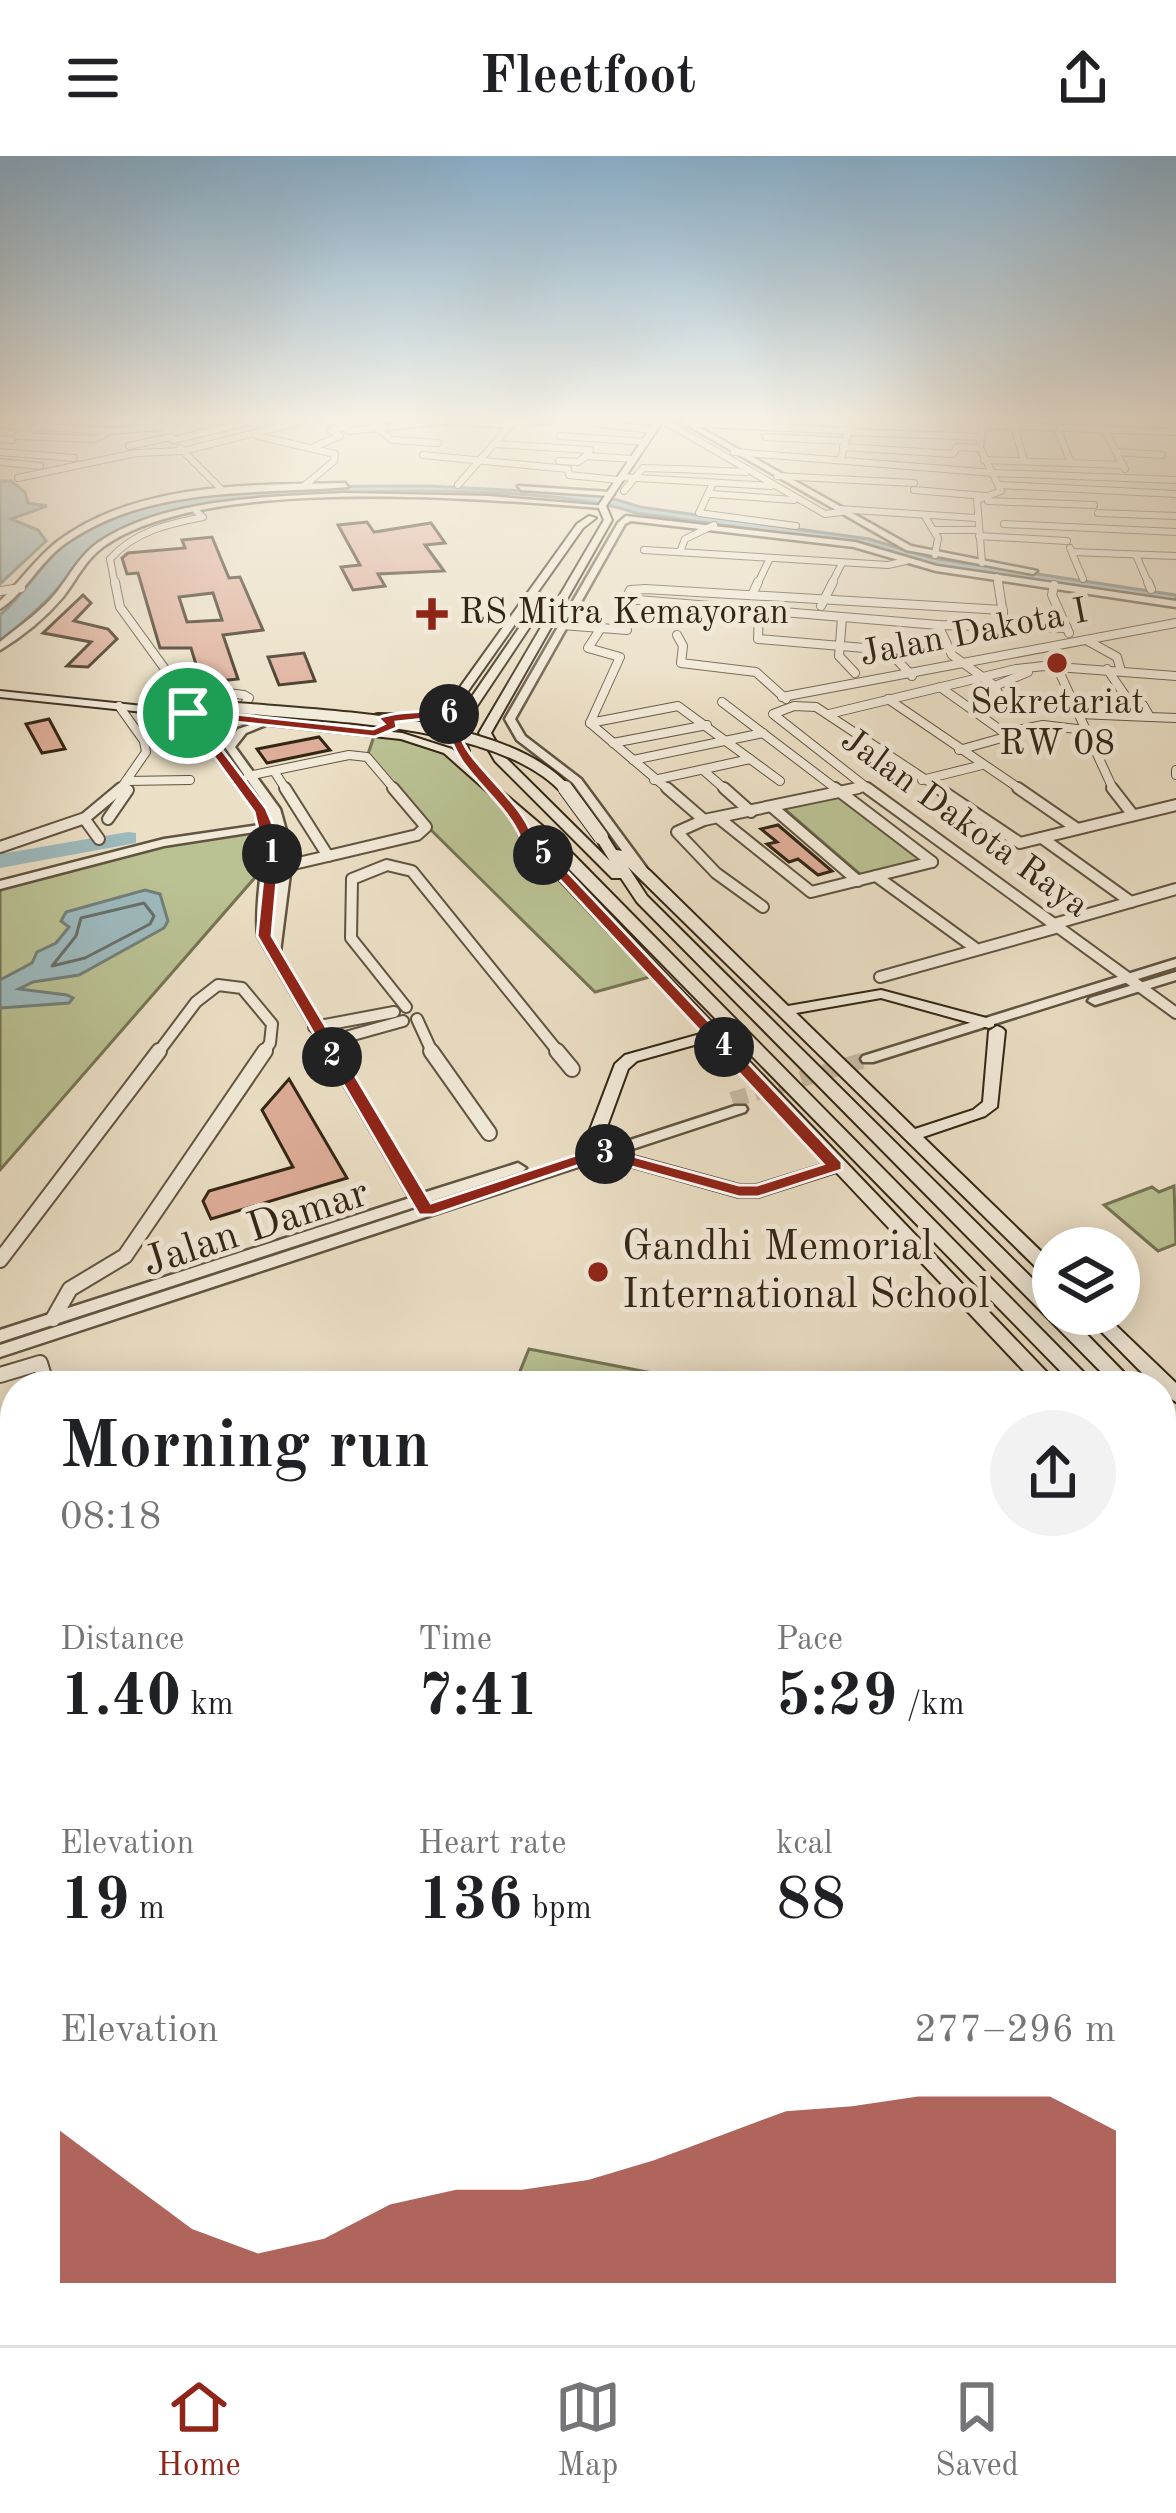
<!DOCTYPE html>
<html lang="en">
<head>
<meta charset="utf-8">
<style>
  :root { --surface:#fff; --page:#f2f2f2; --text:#202124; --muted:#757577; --line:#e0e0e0; --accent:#8f2418 }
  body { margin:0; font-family:"Old Standard TT",serif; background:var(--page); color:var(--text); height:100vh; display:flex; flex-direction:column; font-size:45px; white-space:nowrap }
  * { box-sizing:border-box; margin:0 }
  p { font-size:39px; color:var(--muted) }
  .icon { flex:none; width:66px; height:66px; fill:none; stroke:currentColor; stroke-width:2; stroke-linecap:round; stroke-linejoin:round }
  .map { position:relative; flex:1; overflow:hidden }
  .sheet { position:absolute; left:0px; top:1215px; width:1176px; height:975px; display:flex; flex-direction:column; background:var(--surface); border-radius:48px 48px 0 0; box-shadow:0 6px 30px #0003 }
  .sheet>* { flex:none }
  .controls { position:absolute; left:1032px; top:1071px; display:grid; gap:24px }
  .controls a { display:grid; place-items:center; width:108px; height:108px; border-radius:50%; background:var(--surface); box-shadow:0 6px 30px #0003; font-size:60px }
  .pin { position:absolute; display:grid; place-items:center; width:102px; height:102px; color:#fff; margin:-51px; border:6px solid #fff; border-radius:50%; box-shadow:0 3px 12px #0007 }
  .km { position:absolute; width:60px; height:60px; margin:-30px; border-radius:50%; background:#222; color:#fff; font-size:33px; line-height:60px; text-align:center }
  .round { display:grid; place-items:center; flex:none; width:126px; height:126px; border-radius:63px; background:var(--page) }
  .headline { display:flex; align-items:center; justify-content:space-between; height:204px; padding:0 60px }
  h1 { font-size:66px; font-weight:700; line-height:90px }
  .stats { display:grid; grid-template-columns:repeat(3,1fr); gap:18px; height:204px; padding:12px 60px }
  .stats div { display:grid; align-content:center }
  .stats b { font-size:60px; font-weight:700 }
  .stats small { font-size:33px; font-weight:400 }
  .stats p { font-size:33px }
  .chart { height:336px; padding:24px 60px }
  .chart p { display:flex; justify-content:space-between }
  .chart svg { width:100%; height:216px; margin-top:12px; fill:var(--accent); opacity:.7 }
  header { display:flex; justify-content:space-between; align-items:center; height:156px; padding:0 60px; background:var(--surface); font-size:54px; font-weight:700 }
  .tabs { display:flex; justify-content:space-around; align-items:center; height:168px; border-top:3px solid var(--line); background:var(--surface); font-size:33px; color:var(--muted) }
  .tabs a { display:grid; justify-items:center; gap:6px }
  .tabs .current { color:var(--accent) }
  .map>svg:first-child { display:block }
</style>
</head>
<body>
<header><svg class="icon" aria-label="menu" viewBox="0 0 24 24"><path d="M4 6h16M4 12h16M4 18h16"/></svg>Fleetfoot<svg class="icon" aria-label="share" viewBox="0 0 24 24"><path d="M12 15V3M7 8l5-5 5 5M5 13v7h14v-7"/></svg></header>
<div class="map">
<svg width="1176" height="2189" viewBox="0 0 1176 2189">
  <rect width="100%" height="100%" fill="#ebdfc5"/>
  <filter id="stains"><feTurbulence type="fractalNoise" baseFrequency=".00167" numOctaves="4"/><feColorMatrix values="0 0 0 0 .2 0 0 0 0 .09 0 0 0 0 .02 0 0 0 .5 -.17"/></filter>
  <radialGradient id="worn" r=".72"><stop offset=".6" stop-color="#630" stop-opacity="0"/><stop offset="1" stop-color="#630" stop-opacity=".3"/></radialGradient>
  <g fill="#bac193" stroke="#767454" stroke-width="3">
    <polygon points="375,577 402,580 448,595 520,659 525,678 657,819 595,836 424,667 367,601"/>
    <polygon points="842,638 925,705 862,720 782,651"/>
    <polygon points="267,671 272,702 0,1014 0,735 6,727 110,699"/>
    <polygon points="1174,1030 1176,1088 1158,1095 1104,1049 1152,1031 1159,1036"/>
    <polygon points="529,1193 719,1230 514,1230"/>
    <polygon points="1176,1618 1176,2189 163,2189 187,2175 1161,2175 1161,1626"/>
  </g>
  <g fill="#9dbabe" stroke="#737f7a" stroke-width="3">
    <polygon points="11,325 25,336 28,347 47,350 11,363 38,374 46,385 0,428 0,325"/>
    <path d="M430,330L601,339L640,351L869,383L932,402L1176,439V446L937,410L867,389L636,357C542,323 218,329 127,370C96,384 82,405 60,430C42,451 21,468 0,486V459C24,439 39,410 62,391C144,323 328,331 430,330Z"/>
    <polygon points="145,734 160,738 168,765 164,772 79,819 33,826 19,833 67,839 73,842 69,847 0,852 0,824 32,807 37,796 56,787 69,771 61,765 66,756"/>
  </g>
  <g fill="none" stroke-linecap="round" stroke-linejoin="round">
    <polygon stroke="#687069" stroke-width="3" points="144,747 154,760 150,768 85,802 52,810 76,780 81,762"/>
    <polygon fill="#9dbabe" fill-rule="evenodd" points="128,676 136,677 136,687 0,712 0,698"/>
  </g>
  <g fill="#dead99" stroke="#332614" stroke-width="3" fill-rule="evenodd">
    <polygon points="367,366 374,376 431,367 445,387 425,389 444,415 378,418 385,430 353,434 341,411 360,409 338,369"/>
    <path d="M212,381L229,422L240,421L263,474L223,479L238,523L209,526L201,525L191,492H160L138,417L127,418L122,402L128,397L185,392L182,384ZM213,437L222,464L187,466L179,441Z"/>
    <polygon points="83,439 91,447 74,465 108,473 117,483 88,511 67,510 91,486 43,477"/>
    <polygon points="304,497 315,525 279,529 268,501"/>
    <polygon points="49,563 65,593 42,597 26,568"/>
    <polygon points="319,581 330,594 267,607 257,593"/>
    <polygon points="778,669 832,715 818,719 798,703 789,706 767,688 777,686 761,673"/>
    <polygon points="289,923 347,1022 211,1063 203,1045 209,1035 293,1011 262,954"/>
  </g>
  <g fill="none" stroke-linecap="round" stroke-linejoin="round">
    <polyline stroke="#c6baa2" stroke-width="16" stroke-dasharray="16 8" stroke-linecap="butt" points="732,944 868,903"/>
    <g stroke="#615440" stroke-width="8">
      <g id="minor-far5">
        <polyline points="51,265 18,280 95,283 110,275 160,271"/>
        <polyline points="337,265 349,275 443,265"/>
        <polyline points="446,265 510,269"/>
        <polyline points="526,265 570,265"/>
        <polyline points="579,265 652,274"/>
        <polyline points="664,265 825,358 842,356"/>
        <polyline points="849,265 851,276 982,281"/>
        <polyline points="685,267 848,275 841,303"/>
        <polyline points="1055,267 1071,307"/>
        <polyline points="373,268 392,284 438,287"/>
        <polyline points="0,269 29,271"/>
        <polyline points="983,269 1176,276"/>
        <polyline points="1014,270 1024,305"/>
        <polyline points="44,271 110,275"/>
        <polyline points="1105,275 1125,313"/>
        <polyline points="258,280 335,298 334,305 304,330"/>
        <polyline points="560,280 646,286"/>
        <polyline points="766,281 845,285"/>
        <polyline points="0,283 12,284"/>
        <polyline points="173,284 253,265"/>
        <polyline points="496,288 590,294 586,300"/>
        <polyline points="129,290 171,281"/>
        <polyline points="843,291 953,298 957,291 980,292"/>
        <polyline points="180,292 223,335"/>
        <polyline points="311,292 340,280 330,274 343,272"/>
        <polyline points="0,296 74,302"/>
        <polyline points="734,296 994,317 1176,324"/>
        <polyline points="1116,296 1162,299"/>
        <polyline points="423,299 568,313 569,319 618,324"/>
        <polyline points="984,304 1123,309"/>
        <polyline points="559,305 578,306 586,300 633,303"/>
        <polyline points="0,306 40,310"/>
        <polyline points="679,313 746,316"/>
        <polyline points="777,320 914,327"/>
        <polyline points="621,321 771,330"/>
        <polyline points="18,322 136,297 183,295 303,265"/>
        <polyline points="713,327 699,357 796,370"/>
        <polyline points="458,329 514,265"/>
        <polyline points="1000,329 1176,338"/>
        <polyline points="914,334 985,340"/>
        <polyline points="624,335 643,312 676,313"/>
        <polyline points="711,338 794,344"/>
        <polyline points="988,345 1094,349"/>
        <polyline points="838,353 976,362"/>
        <polyline points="1098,357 1176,360"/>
        <polyline points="924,359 938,382 935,399"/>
        <polyline points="1004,368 1176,376"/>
        <polyline points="934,374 978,374"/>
        <polyline points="979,380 1067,385"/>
        <polyline points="1070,392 1083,423"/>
        <polyline points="644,394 888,409 906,405"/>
        <polyline points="680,396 685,383 714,369"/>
        <polyline points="1072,396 1176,400"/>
        <polyline points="1136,399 1149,429"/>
        <polyline points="982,407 977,344 1001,335 980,292 983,265"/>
        <polyline points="997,421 998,429"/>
        <path d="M115,429L110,403C135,375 168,368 203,361L196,355"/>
        <polyline points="757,429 770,402"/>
        <polyline points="831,429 842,407"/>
      </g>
    </g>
    <g stroke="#615440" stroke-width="10">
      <g id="minor-far4">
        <polyline points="115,426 120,451 178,531 244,539 249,542 244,549"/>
        <polyline points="998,426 1003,458"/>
        <polyline points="1148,426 1151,433"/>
        <polyline points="1054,429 1052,439 1069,477"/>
        <polyline points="0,435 21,432"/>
        <polyline points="752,439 758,426"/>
        <polyline points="821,450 833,426"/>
        <polyline points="1003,454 645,433 630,434 626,443 938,469 1067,472"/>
        <polyline points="759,456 758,483 888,494 912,520"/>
        <polyline points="842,462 839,500 855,517"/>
        <polyline points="562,469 627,474"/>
        <polyline points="938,469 952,499 995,530 1028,516"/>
        <polyline points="601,472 588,492 620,501 590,567 670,635"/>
        <polyline points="677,479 683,490 681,507 756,516 786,543"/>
        <polyline points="1088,485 1117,501 1121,515"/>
        <polyline points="1057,511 1114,635"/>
        <polyline points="1107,513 1131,548 1143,549 1150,561 1176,562"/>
        <polyline points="995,530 1002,546 996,551"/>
        <polyline points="940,531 1009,580 959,594"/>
        <polyline points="782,541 1176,467"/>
        <polyline points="888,543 1023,635"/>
        <polyline points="722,546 839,635"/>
        <polyline points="829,558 1016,513 1044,510 1176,520"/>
        <polyline points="1079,558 1150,561"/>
        <polyline points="590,567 678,550 780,625"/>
        <polyline points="1008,576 1043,569 1085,574"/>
        <polyline points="613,587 707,569"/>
        <polyline points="633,604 763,577"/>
        <polyline points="703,614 727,635"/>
        <polyline points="1176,614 1176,619"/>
        <polyline points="274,615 287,635"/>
        <polyline points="248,620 349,599 367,601 396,635"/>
        <polyline points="654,624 750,603"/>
        <polyline points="922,624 982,609"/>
        <polyline points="126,625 190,624"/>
        <polyline points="119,635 146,596 144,585 119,550"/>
        <polyline points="844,635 865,631"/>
        <polyline points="871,635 773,558 794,550 816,551 943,635"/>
      </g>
    </g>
    <g stroke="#615440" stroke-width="14">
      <g id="minor-far3">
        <polyline points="285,632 328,700 417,679 426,671 393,632"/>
        <polyline points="667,632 704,664"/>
        <polyline points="724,632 751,656"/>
        <polyline points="835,632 932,706"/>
        <polyline points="867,632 1176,857"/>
        <polyline points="938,632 1020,687 1176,649"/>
        <polyline points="1018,632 1076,672"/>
        <polyline points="1112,632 1133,659"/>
        <polyline points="772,651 858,725"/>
        <polyline points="108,663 128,634"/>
        <polyline points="720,663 811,736 932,706"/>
        <polyline points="86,665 99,683"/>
        <polyline points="1042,682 1131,746"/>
        <polyline points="0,691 85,662 121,632"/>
        <polyline points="285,710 328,700"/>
        <polyline points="876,720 975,792"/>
        <polyline points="763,751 716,717 677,676 704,664 858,632"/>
        <polyline points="1054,768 1176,733"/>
        <polyline points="880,821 1059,771"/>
        <polyline points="406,851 351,782 352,723 387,709 412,715 560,898"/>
        <polyline points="417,863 433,898"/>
        <polyline points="314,871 394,856"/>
        <polyline points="324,887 403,865"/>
        <polyline points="157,898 196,846 218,829 242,832 272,868 270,887 263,898"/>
      </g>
    </g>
    <g stroke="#615440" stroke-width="18">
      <g id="minor-far2">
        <polyline points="431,895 489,977"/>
        <polyline points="557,895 572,913"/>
        <polyline points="0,1104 159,895"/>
        <polyline points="53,1163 70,1133 125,1100 265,895"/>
        <polyline points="0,1219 40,1207 47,1230"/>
      </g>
    </g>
    <g stroke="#615440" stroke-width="21">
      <g id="minor-far1">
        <polyline points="0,1427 15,1422"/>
        <polyline points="0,1489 15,1541"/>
      </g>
    </g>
    <g stroke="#615440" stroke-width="26">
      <polyline id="minor" points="0,1706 15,1699"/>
    </g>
    <g stroke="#615440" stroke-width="5">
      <g id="tertiary">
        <polygon points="680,265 688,265 911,390 1037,415 1033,418 906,394"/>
        <path d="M345,327L348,331C252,339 150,329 66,387C40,405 26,436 0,453V445C20,426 36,402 58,385C138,326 250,329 345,327Z"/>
        <polygon points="518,330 610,336 614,338 610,340 521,334"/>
        <path d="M345,337L488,340L606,350L602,352C479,343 204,318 103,391C86,403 76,424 63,441C46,461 22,481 0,494V486C17,472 35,460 50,444C67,426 78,400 99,386C165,342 268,341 345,337Z"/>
        <polygon points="626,360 855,386 937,410 1176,445 1176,451 936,415 854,391 631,365 625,368 515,563 525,580 581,623 651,718 645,722 641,721 573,627 517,584 505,563 618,367"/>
        <path d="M188,554L192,555L265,653L270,667L268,653L225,591L238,573L268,563L273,566L246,577L235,591L280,653L289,685L291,710L280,796L423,1037L518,1007L526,1012L523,1015L429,1046L430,1049L735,950H745L747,953L745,956L0,1201V1189L417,1053L415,1051L0,1186V1174L410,1042L258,780C254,745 265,711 261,675L164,690L0,733V725L164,683L259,669L255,655L183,557ZM274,673L279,710L270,777L269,749L274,707Z"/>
        <polygon points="1176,803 1176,811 873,906 863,906 861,903 863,900"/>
        <polygon points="1176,816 1176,824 1095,849 1088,845 1090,842"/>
      </g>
    </g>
    <g stroke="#332614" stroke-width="4">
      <g id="secondary">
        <polygon points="655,265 663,265 606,350 612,364 491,577 504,600 610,705 595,681 596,678 606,678 616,694 623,695 650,715 788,850 881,834 994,864 994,870 989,872 881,842 796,857 915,973 973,954 983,946 989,875 997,870 1002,872 1005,875 997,951 985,960 923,981 1053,1107 1053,1124 1047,1122 628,711 647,740 1053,1143 1053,1158 1067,1158 1137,1230 1115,1230 637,746 621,722 612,722 495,605 479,577 604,364 598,350"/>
        <polygon points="589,360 596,362 583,372 456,552 425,565 374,563 374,559 378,558 423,559 448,548 577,368"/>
        <polygon points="541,440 549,442 461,574 469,595 459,597 449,574"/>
        <polygon points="0,535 402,577 452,593 559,684 1097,1230 1075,1230 530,673 544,691 1060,1230 1038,1230 836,1016 758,1041 739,1041 594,1000 592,996 600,991 739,1029 757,1029 828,1007 712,884 637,905 628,913 601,987 599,991 587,991 585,987 615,908 625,899 704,877 534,697 519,678 514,659 444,597 401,583 0,541"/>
        <polygon points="1084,1158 1104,1158 1176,1227 1176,1246 1161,1236 1161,1230 1155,1230"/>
        <polygon points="1161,1256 1176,1266 1176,1287 1161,1277"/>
        <polygon points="1161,1297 1176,1307 1176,1328 1161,1318"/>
        <polygon points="1161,1333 1176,1338 1176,1355 1161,1350"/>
        <path d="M1161,1355L1169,1357C1176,1382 1176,1423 1169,1449L1161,1451Z"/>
        <polygon points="15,2024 15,2056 0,2063 0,2031"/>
        <polygon points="103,2175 151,2175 146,2186 141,2189 93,2189 98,2178"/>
      </g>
    </g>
    <g stroke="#332614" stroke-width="5">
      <g id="primary">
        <polygon points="1176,1474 1176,1498 1161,1503 1161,1480"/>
        <polygon points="1176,1544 1176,1569 1161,1575 1161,1550"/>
        <path d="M1176,1582C1176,1601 1176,1621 1161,1629C1161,1610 1155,1590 1176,1582Z"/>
        <polygon points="15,2081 15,2118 0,2125 0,2088"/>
        <polygon points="15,2163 15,2175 48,2175 43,2188 0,2189 0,2172"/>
      </g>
    </g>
    <use href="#minor-far5" stroke="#f2ead9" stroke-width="6"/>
    <use href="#minor-far4" stroke="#f2ead9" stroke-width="8"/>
    <use href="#minor-far3" stroke="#f2ead9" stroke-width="10"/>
    <use href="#minor-far2" stroke="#f2ead9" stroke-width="14"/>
    <use href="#minor-far1" stroke="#f2ead9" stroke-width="16"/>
    <use href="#minor" stroke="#f2ead9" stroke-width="21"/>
    <use href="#tertiary" fill="#f2ead9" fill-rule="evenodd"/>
    <use href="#secondary" fill="#f2ead9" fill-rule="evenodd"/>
    <use href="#primary" fill="#ebdfc5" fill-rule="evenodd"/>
    <g stroke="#332614" stroke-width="14" stroke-linecap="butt">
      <path id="secondary-bridge-far1" d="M205,549C303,560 501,559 567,635"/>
    </g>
    <g stroke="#332614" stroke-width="16" stroke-linecap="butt">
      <polyline id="secondary-bridge" points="565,632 601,681"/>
    </g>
    <use href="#secondary-bridge-far1" stroke="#f2ead9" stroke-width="10"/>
    <use href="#secondary-bridge" stroke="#f2ead9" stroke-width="14"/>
  </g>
  <linearGradient id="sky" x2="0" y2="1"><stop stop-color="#8ab6d7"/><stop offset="0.46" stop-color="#f6f1e5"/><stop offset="1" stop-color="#f6f1e5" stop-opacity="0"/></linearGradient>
  <rect width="1176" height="571" fill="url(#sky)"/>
  <path fill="#8f2418" stroke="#fff" stroke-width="3" fill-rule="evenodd" d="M188,553L373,573L384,568L378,562C397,554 447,554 468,558C466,564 462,569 461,575C457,598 523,646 531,677L842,1006V1014L758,1041H739L600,1002L433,1059H419L257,780L265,702L254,656L182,557ZM444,561L456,563L449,574C454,614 504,642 520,681L823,1008L757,1029H739L600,991L431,1047L272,780L279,702L274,671L266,652L198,562L375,581L397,572L396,566Z"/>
  <g fill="#8f2418" stroke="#f2ead9" stroke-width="4.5">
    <path d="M426 440h12v12h12v12h-12v12h-12v-12h-12v-12h12z"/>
    <circle cx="1057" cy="507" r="12"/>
    <circle cx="598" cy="1116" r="12"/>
  </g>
  <g text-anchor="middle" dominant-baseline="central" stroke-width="10" stroke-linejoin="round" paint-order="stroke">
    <g font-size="36" fill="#332614" stroke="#f2ead9" text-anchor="start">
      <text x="459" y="458">RS Mitra Kemayoran</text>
      <text x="1057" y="548" text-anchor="middle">Sekretariat<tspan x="1057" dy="41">RW 08</tspan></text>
    </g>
    <g font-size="36" fill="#332614" stroke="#f2ead9">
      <text transform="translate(974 478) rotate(-11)">Jalan Dakota I</text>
      <text transform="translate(964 668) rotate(36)">Jalan Dakota Raya</text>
    </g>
    <g font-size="42" fill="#332614" stroke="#f2ead9">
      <text transform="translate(256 1073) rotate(-18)">Jalan Damar</text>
    </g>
    <g font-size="42" fill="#332614" stroke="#f2ead9" text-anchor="start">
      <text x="622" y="1092">Gandhi Memorial<tspan x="622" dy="48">International School</tspan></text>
    </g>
  </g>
  <rect width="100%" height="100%" filter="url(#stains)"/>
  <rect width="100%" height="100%" fill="url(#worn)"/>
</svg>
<div class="controls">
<a><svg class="icon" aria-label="layers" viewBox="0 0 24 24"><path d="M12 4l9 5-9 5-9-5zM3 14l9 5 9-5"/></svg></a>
</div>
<div class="pin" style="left:188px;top:557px;background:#1e9e55"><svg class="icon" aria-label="arrive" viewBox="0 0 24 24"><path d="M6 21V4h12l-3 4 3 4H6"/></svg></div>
<b class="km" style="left:272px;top:698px">1</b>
<b class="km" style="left:332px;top:901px">2</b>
<b class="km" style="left:605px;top:998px">3</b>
<b class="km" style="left:724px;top:891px">4</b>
<b class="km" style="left:543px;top:699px">5</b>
<b class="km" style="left:449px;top:558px">6</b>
<section class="sheet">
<div class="headline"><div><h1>Morning run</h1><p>08:18</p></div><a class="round"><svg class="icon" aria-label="share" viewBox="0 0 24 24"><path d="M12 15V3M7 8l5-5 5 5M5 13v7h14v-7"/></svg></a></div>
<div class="stats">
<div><p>Distance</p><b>1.40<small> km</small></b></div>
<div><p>Time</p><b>7:41</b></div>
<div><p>Pace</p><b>5:29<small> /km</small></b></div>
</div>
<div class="stats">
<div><p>Elevation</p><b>19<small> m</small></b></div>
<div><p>Heart rate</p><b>136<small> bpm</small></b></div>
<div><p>kcal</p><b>88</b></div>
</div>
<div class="chart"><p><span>Elevation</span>277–296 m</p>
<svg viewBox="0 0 160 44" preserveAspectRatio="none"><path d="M0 44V13L10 23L20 33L30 38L40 35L50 28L60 25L70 25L80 23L90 19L100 14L110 9L120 8L130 6L140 6L150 6L160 13V44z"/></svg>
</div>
</section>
</div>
<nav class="tabs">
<a class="current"><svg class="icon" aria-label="home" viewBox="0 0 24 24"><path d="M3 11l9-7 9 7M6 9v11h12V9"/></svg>Home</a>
<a><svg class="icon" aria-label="map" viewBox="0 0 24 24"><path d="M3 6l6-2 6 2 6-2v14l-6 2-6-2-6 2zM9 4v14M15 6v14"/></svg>Map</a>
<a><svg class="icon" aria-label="saved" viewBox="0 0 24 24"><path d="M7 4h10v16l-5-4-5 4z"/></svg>Saved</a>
</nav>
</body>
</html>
